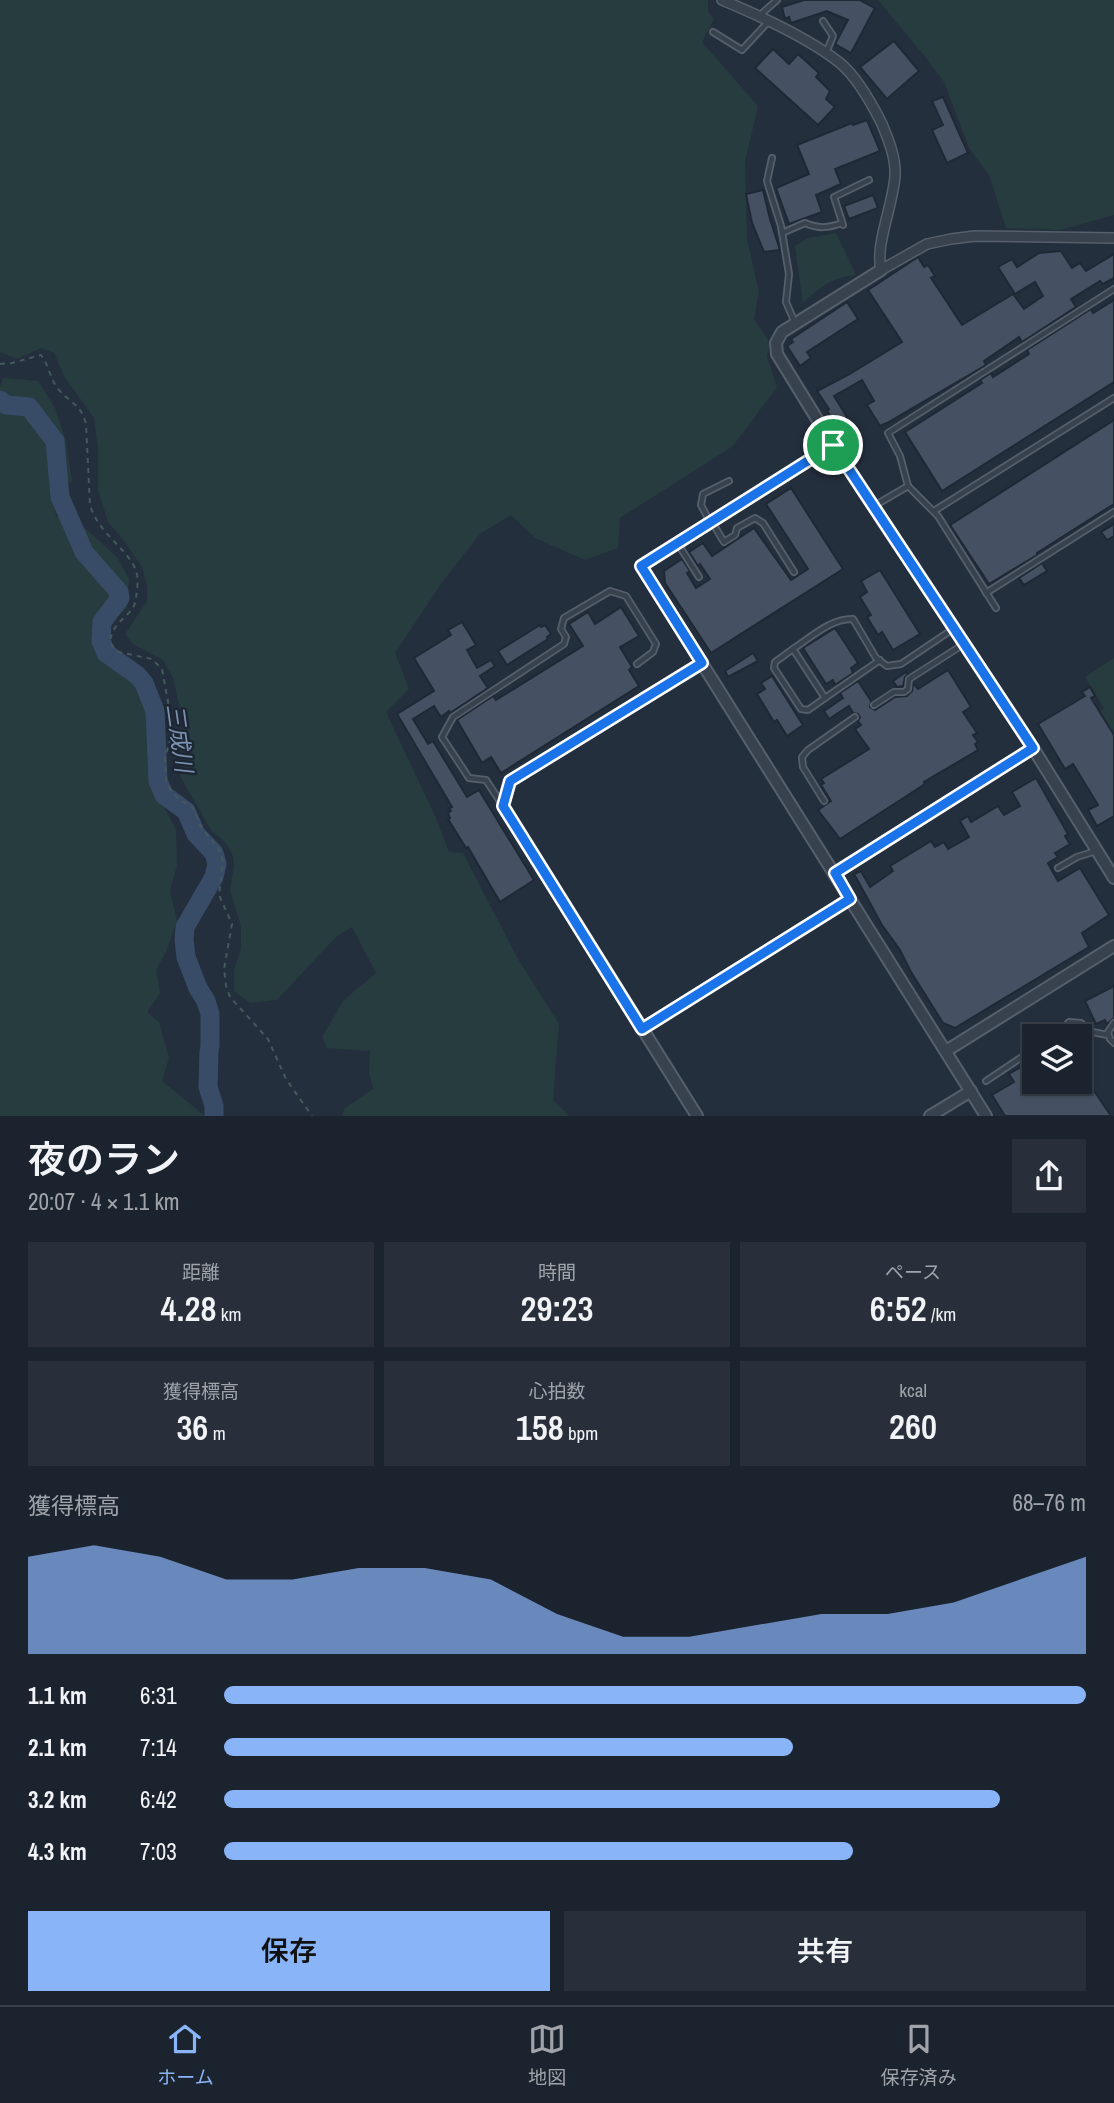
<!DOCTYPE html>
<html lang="ja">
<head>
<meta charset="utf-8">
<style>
  :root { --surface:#1b232e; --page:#282f3a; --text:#f1f3f6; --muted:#a0a4aa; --line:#39404a; --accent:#8ab4f8 }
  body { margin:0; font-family:"Archivo Narrow","Noto Sans JP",sans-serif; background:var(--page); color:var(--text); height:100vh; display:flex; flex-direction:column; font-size:26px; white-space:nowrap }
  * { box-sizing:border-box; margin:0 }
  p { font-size:23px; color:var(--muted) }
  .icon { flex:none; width:38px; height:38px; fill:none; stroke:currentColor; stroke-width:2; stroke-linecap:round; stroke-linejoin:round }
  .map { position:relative; height:1116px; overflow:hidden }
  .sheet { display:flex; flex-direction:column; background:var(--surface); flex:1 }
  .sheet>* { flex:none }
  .controls { position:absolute; left:1022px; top:1024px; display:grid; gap:14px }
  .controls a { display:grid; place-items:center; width:70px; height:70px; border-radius:0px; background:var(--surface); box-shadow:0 2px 5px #0004,0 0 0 2px var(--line); font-size:35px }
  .pin { position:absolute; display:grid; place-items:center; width:60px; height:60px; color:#fff; margin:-30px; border:4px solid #fff; border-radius:50%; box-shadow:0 2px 7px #0007 }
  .round { display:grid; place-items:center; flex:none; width:74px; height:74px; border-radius:0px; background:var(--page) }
  .summary { display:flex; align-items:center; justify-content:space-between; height:119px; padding:0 28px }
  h1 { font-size:38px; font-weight:600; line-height:52px }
  .figures { display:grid; grid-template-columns:repeat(3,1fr); gap:10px; height:119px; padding:7px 28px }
  .figures div { display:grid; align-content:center; border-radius:0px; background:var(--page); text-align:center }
  .figures b { font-size:35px; font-weight:600 }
  .figures small { font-size:19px; font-weight:400 }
  .figures p { font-size:19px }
  .chart { height:196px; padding:14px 28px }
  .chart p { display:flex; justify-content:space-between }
  .chart svg { width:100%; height:126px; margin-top:7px; fill:var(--accent); opacity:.7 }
  .button { display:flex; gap:14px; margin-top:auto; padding:14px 28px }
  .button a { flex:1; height:80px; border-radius:0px; background:var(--accent); color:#111; font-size:28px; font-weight:600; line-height:80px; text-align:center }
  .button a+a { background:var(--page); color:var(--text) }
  ul { padding:0 28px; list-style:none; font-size:23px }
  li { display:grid; grid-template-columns:112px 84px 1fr; align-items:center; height:52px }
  li i { height:18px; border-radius:9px; background:var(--accent) }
  .tab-bar { display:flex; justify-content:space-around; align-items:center; height:98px; border-top:2px solid var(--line); background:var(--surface); font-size:19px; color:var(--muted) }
  .tab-bar a { display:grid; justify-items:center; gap:4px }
  .tab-bar .on { color:var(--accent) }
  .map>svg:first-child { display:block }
</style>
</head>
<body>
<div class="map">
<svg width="1114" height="1116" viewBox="0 0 1114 1116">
  <rect width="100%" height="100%" fill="#242f3e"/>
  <g fill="#263c3f">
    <polygon points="0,0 708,0 708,11 714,19 702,42 758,106 745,162 747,239 759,292 754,319 770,343 767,357 777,387 733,446 620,518 618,548 585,560 535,538 511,515 480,534 443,581 395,653 409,689 386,712 436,818 449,852 463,853 518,959 559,1024 553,1100 569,1116 342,1116 345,1108 373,1089 369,1072 370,1051 327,1048 322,1037 344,1000 376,973 352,927 336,937 277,1000 250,1003 234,991 234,970 241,949 241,926 230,891 234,866 233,856 226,843 211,830 180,776 183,756 183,721 173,678 163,660 133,644 125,634 147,601 147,586 142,567 124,541 108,522 98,489 98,448 94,418 64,376 54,353 41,348 17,359 0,352"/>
    <polygon points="878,0 1114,0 1114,215 1060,230 1006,228 989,175 969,148 944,82 927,59"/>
    <path d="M836,233L856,275C833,277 820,287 803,303L795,246L808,238Z"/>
    <polygon points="3,378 38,381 55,408 66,441 72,482 52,486 56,516 79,523 117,557 129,579 127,608 102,632 105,648 152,679 159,700 163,736 157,781 160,800 176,829 177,865 170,891 177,921 167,950 156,970 160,993 147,1012 159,1022 169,1058 162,1081 205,1116 0,1116 0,386"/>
    <polygon points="1114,658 1114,735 1100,712 1104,708 1085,677"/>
  </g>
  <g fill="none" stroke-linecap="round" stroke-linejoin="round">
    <g stroke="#394c67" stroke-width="19">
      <polyline points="0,400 6,405 29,407 55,441 60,497 84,552 119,592 120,598 102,622 101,641 106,653 137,675 144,683 155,711 158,781 164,795 186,811 196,834 214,853 217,864 214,877 185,927 184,939 186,957 198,988 206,1001 210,1014 210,1046"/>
      <polyline points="209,1051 208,1087 214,1106 214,1116"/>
    </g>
  </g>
  <g fill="#455162" stroke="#1f2835" stroke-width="2">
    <polygon points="804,0 860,0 875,8 851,53 835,44 848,20 827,11 791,23 789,17 785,19 782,7"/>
    <polygon points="894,41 919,71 887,99 860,67"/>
    <polygon points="773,49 789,64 798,54 819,73 816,77 830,91 826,99 835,107 818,125 755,68"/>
    <polygon points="943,97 968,153 947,163 932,130 943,125 932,101"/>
    <polygon points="867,120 880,151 835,169 841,184 816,195 822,212 789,224 776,188 809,174 797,145 852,123 853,125"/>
    <polygon points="763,190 770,219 780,250 764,252 752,223 746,194"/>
    <polygon points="873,195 878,208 849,219 844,206"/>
    <polygon points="1061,251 1072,268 1080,263 1086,271 1114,254 1114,278 1103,284 1100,281 1071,299 1076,307 1022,342 1019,337 984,361 986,365 887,423 880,426 867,405 874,401 862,380 834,396 847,417 838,423 834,418 832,419 827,411 829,409 817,391 848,375 902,342 868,290 918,257 924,267 928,265 935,276 931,278 962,325 1013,294 1024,309 1043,296 1035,282 1015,294 998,267 1012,259 1017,267 1039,253"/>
    <polygon points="1114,300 1114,382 942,491 905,432 982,383 980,380 991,373 993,377 1029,354 1027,350 1091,309 1093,313"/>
    <polygon points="847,302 858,319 807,352 811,358 800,366 787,346 793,342 791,339"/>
    <polygon points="1114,420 1114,504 1037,553 1037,555 989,584 950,525"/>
    <polygon points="791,488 843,569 711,653 665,583 664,571 682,559 690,571 687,573 696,588 710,579 700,564 698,566 689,552 703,543 712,556 754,528 791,580 808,569 766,504"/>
    <polygon points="1114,524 1114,536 1107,540 1101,532"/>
    <polygon points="1042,563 1047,571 1024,585 1019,578"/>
    <polygon points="880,570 920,634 893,650 882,632 878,635 867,617 871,615 860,597 867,592 861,581"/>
    <polygon points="621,607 639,636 620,647 632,667 629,670 639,686 501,773 491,757 482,763 457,720 493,696 496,700 583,646 569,624 588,612 595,624"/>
    <polygon points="462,622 476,645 467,650 477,668 491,660 495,666 480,676 488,688 450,713 449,711 441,717 434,706 413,719 428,744 433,741 467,797 479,790 534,880 500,902 468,847 466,848 448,819 450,818 448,813 451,811 449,808 452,807 397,714 434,691 414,658 451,635 448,630"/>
    <polygon points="540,625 541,627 545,625 551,634 547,637 548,639 507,665 498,651"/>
    <polygon points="835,628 858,663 851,668 853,673 835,685 833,680 826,684 803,648"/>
    <polygon points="753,653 758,661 728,677 725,671"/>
    <polygon points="948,670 971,707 963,712 977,733 973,735 978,742 975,744 978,750 924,782 925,784 840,839 818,810 831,801 821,785 824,783 821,779 869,749 855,729 861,725 858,721 860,717 858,714 853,713 849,706 829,719 824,711 843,698 840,693 858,681 871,701 870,707 875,710 895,697 907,696 912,691 913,683 918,689"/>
    <polygon points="906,672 908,674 905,677 903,686 897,687 893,681"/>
    <polygon points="772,676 803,725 787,736 777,720 774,722 757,694 765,689 761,683"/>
    <polygon points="1090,687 1095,696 1091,698 1114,735 1114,816 1097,826 1088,810 1098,805 1073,764 1065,769 1038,724 1085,696 1082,692"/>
    <polygon points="1036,778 1068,834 1065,836 1070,844 1055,853 1058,857 1048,863 1058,881 1080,868 1109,915 1082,933 1089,947 955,1028 943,1023 911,972 900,950 882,925 854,874 861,871 870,887 893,871 890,866 931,841 935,847 944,842 948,849 969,837 960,821 968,816 971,822 998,806 1004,815 1020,806 1012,792"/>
    <polygon points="1114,986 1114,1018 1107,1024 1105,1020 1096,1024 1085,1001"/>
    <polygon points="1034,1059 1034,1082 1080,1082 1080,1070 1111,1116 1005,1116 992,1095 1014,1082 1009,1074"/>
  </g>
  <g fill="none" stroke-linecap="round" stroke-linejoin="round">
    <g stroke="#565f6c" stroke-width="8">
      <g id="service">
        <polyline points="759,16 777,0"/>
        <polyline points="823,21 833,36 826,53"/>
        <polyline points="713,32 742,50 768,22"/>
        <polyline points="772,158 767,181 781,226 789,274 786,302 795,323"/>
        <polyline points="843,225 834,197 869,180"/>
        <path d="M782,233L805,223C819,229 828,228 842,223"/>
        <polyline points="908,486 900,456 888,433 1114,289"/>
        <polyline points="874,506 908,486 938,516 996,608"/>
        <polyline points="934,511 1114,398"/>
        <polyline points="710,522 701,505 703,494 729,481"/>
        <polyline points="712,522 724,542 735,535 737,528 755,518 763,523 794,572"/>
        <polyline points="678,544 699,577"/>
        <polyline points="986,593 1114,512"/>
        <polyline points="793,649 775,662 774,668 801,709 808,710 825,698"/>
        <path d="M880,660L825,698L793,649C810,638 831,618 853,619L876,658L887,666L901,664L953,629"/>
        <polyline points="874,705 894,692 904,692 908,689 909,679 964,644"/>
        <polyline points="824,801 803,767 802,757 808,750 855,717"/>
        <polyline points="501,803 486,780 469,778 442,737 453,717 564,644 566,637 561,629 564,618 610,591 626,596 656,644 653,652 637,664"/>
        <polyline points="1058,868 1077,857 1096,851"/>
        <polyline points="1114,1023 1108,1032 1110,1039 1114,1043"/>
        <polyline points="1055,1036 1069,1022 1081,1023 1092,1032 1108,1035"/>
        <polyline points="986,1081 1034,1049"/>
      </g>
    </g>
    <g stroke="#565f6c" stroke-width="12">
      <path id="minor" d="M722,0C758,15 810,39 840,63C857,77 872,104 882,124C889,141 896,158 895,176C893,205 875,245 881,270L927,244L951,239L975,236L1114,238"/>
    </g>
    <g stroke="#565f6c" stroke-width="14">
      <g id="tertiary">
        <polyline points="881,270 782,332 776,343 777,354 833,445 1033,748 1114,878"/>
        <polyline points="833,445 641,566 986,1116"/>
        <polyline points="835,873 1033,748"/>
        <polyline points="642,1029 850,899"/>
        <polyline points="946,1051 1114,946"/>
        <polyline points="697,1116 503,806 510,781 702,663"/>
        <polyline points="930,1116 971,1091"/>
      </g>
    </g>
    <path stroke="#44595c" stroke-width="2" stroke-dasharray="5 5" stroke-linecap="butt" d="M0,364L12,363L41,355C49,365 50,380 59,390C71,404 81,404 86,424L90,505C99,535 128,548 136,571C139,579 137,590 136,598C134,618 112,618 110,643L118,652L152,659L162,669L173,729L165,758L166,781L170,789L179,799L193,808L201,827L220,851L223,861L219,895L232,924L224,969L226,986L230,997L268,1039L286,1079L312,1116"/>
    <use href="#service" stroke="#38414e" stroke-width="4.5"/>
    <use href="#minor" stroke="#38414e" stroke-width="9"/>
    <use href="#tertiary" stroke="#38414e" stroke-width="10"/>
  </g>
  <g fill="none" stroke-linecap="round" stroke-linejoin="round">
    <g stroke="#fff" stroke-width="14">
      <polygon id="route" points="833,445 1033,748 835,873 850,899 642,1029 503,806 510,781 702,663 641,566"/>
    </g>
    <use href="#route" stroke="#1a73e8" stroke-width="9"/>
  </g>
  <g text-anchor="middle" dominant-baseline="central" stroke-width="5" stroke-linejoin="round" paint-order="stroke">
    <g font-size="23" font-style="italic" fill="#7c92b1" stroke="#1d2633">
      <text transform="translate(180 738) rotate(82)">三成川</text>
    </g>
  </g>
</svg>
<div class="controls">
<a><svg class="icon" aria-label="layers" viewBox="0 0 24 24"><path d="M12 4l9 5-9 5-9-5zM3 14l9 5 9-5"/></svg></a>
</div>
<div class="pin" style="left:833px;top:445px;background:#1e9e55"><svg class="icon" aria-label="arrive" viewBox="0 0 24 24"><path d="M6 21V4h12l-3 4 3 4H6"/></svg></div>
</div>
<section class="sheet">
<div class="summary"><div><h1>夜のラン</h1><p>20:07 · 4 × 1.1 km</p></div><a class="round"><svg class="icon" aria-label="share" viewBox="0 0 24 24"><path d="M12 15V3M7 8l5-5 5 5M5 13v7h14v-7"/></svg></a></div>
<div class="figures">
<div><p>距離</p><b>4.28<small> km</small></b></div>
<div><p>時間</p><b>29:23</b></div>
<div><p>ペース</p><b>6:52<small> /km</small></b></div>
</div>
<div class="figures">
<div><p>獲得標高</p><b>36<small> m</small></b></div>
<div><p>心拍数</p><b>158<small> bpm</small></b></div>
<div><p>kcal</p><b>260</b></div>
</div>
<div class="chart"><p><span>獲得標高</span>68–76 m</p>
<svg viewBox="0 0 160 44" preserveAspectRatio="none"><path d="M0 44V10L10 6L20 10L30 18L40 18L50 14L60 14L70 18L80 30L90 38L100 38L110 34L120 30L130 30L140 26L150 18L160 10V44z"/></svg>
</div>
<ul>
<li><b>1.1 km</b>6:31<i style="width:100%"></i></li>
<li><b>2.1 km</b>7:14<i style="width:66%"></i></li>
<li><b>3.2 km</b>6:42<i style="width:90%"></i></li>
<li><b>4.3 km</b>7:03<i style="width:73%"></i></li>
</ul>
<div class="button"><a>保存</a><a>共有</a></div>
</section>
<nav class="tab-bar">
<a class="on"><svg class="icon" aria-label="home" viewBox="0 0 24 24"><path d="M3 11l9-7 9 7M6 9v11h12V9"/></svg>ホーム</a>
<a><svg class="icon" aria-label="map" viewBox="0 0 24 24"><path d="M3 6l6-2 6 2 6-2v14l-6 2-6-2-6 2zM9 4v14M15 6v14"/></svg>地図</a>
<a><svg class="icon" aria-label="saved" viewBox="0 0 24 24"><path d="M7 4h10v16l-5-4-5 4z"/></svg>保存済み</a>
</nav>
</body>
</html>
